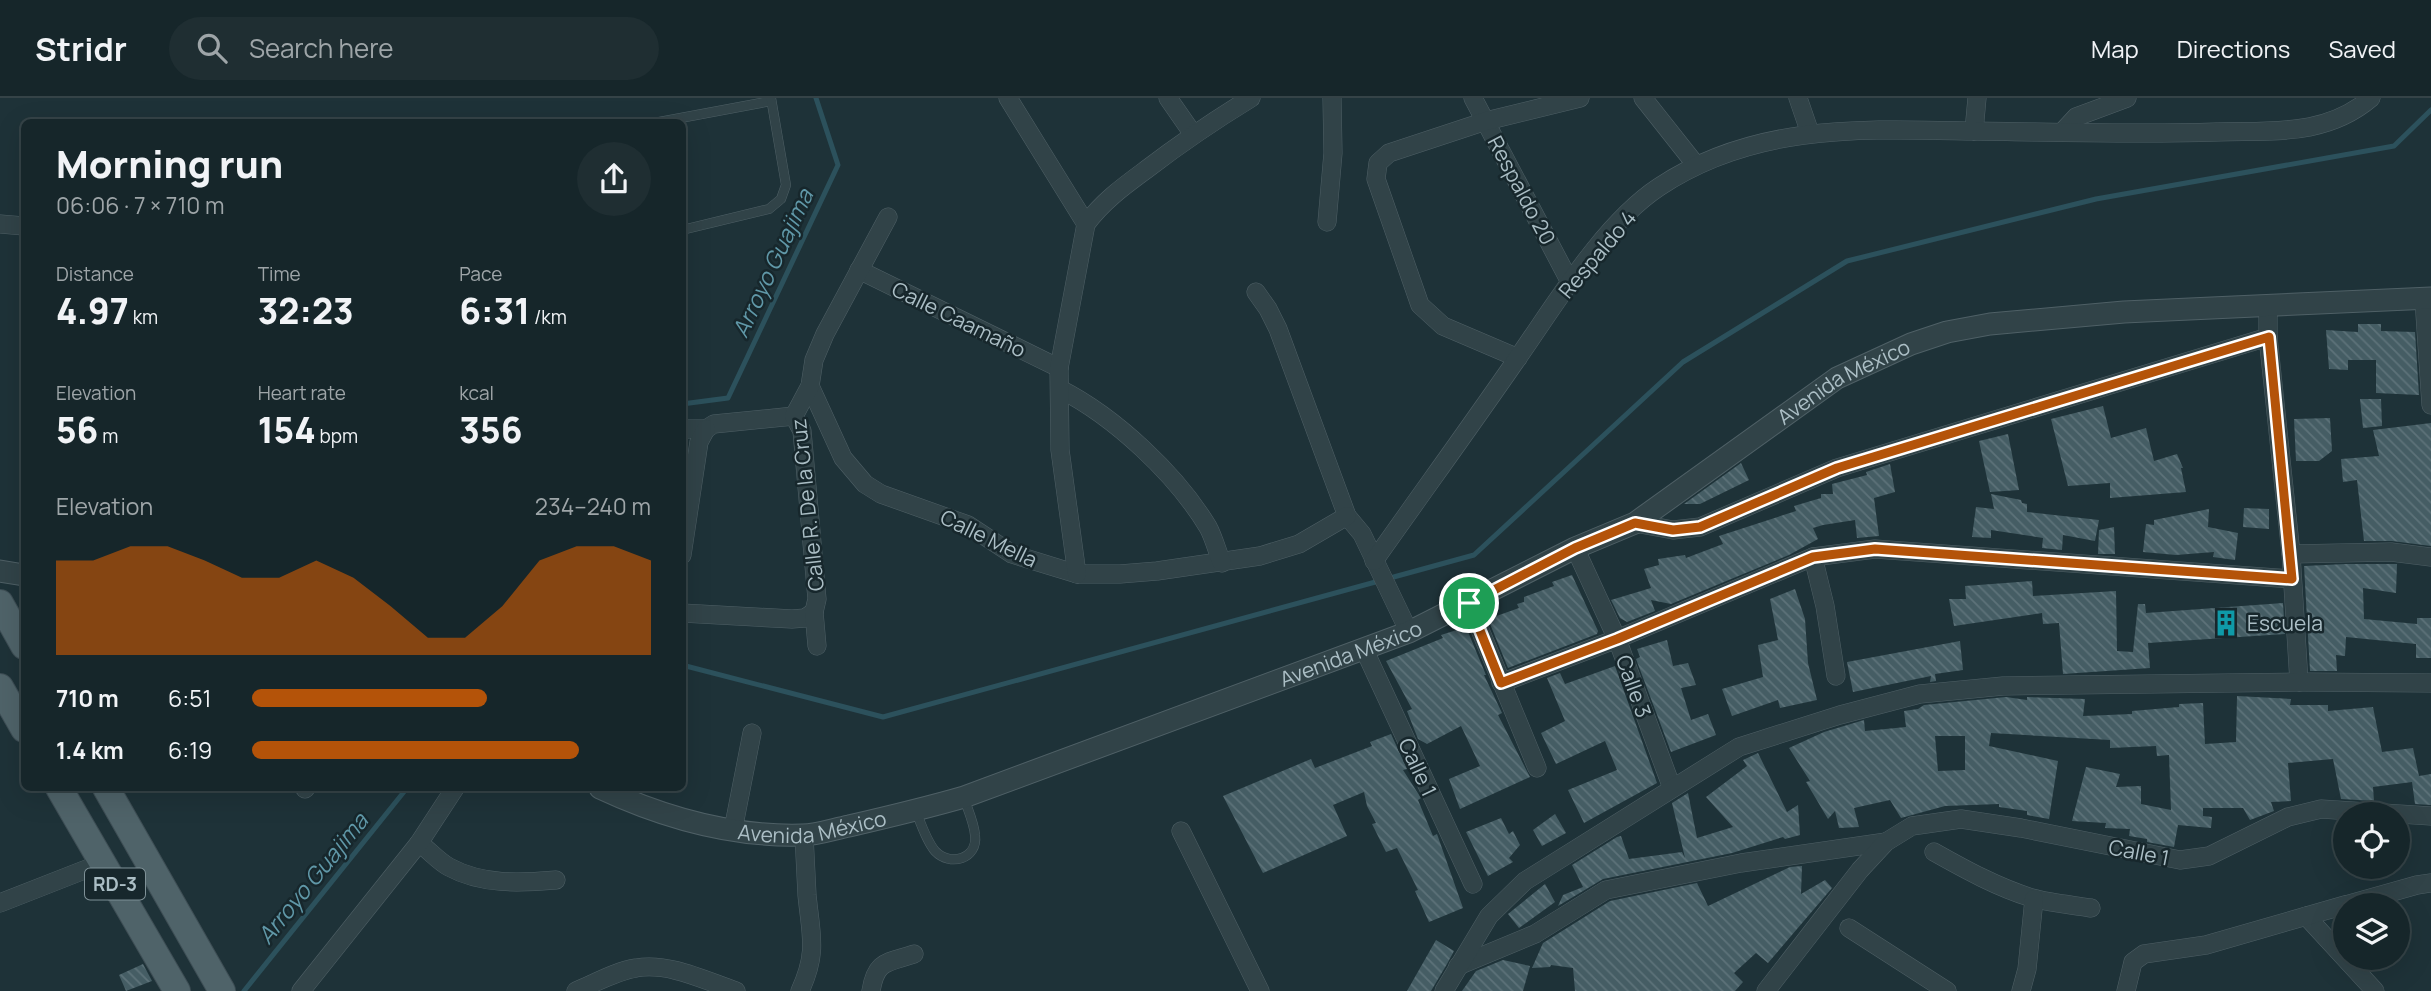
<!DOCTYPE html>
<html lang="en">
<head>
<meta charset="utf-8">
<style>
  :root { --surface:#16262a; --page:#1f2e32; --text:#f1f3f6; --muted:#9ea5a8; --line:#354347; --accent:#b45309 }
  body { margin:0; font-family:Manrope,sans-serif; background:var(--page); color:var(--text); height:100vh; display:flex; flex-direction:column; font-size:26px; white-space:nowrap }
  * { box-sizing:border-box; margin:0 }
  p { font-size:23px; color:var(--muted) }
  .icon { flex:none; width:38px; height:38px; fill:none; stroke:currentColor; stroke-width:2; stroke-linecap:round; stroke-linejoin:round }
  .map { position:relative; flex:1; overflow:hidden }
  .sheet { position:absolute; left:21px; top:21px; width:665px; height:672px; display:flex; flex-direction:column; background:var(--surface); border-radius:10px; box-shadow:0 7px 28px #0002,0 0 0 2px var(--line) }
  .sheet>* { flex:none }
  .buttons { position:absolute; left:2333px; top:704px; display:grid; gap:14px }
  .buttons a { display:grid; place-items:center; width:77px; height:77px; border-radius:50%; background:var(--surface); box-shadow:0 7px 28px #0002,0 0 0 2px var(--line); font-size:35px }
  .pin { position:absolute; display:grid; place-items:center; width:60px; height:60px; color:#fff; margin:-30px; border:4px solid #fff; border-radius:50%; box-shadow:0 2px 7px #0007 }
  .round { display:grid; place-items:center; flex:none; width:74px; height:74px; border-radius:37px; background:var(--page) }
  .summary { display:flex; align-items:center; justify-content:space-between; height:119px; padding:0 35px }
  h1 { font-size:38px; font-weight:800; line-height:52px }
  .figures { display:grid; grid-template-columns:repeat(3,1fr); gap:10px; height:119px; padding:7px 35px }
  .figures div { display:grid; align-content:center }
  .figures b { font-size:35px; font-weight:800 }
  .figures small { font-size:19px; font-weight:400 }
  .figures p { font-size:19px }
  .chart { height:196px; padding:14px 35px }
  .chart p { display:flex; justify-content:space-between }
  .chart svg { width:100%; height:126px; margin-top:7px; fill:var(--accent); opacity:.7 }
  ul { padding:0 35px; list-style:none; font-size:23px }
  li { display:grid; grid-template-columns:112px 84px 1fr; align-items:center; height:52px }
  li i { height:18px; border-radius:9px; background:var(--accent) }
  header { display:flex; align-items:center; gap:42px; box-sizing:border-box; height:98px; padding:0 35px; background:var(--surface); border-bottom:2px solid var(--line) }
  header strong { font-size:33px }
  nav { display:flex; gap:38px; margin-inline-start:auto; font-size:24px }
  .search { width:490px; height:63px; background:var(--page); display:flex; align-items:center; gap:18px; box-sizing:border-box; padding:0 24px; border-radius:38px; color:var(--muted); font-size:26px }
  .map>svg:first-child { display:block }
</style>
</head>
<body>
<header>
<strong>Stridr</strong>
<div class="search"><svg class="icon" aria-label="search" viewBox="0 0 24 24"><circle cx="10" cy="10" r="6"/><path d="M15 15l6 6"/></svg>Search here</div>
<nav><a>Map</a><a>Directions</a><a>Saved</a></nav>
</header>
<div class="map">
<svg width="2431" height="893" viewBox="0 0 2431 893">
  <defs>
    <pattern id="building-back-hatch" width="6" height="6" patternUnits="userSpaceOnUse" patternTransform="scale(1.75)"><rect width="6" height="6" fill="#455d64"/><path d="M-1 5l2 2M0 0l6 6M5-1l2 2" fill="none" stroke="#5d7279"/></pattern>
  </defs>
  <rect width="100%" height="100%" fill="#1e3238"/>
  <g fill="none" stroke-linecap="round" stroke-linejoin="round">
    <g stroke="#2c515c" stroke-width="5">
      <polyline points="682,306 728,300 838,67 816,0"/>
      <polyline points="682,567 883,619 1474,457 1683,264 1847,163 2096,101 2394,48 2431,12"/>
      <polyline points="244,893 407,690"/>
    </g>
  </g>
  <g fill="url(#building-back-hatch)" fill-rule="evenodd">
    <polygon points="2358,226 2381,226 2381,233 2415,234 2419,297 2376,295 2376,262 2348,262 2348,272 2329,271 2326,232 2358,234"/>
    <polygon points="2360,301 2381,301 2382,328 2363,330"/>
    <polygon points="2103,308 2111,340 2146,330 2154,363 2177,356 2183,370 2181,370 2186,394 2110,400 2110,385 2068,388 2051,321"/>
    <polygon points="2330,320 2332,353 2319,363 2296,363 2294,321"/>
    <polygon points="2431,325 2431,448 2392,443 2364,443 2357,382 2343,384 2341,361 2379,358 2373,332"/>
    <polygon points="2008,336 2019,392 1990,394 1979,343"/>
    <polygon points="1741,365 1749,382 1700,406 1684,406"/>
    <polygon points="1890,366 1895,394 1874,400 1879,438 1857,440 1855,422 1823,427 1813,430 1818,441 1789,457 1671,506 1651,502 1655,513 1627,524 1620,520 1611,502 1651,490 1644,471 1659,467 1658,461 1685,457 1686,460 1723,446 1719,438 1796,413 1794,408 1821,400 1821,396 1833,396 1832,386 1867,377 1866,374"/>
    <polygon points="1991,396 2021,402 2022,405 2027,406 2027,414 2099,422 2095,443 2063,437 2062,452 2042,450 2043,440 1991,432 1991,440 1972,439 1976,409 1994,411"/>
    <polygon points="2244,410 2269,411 2269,431 2243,429"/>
    <polygon points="2209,411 2208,429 2238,435 2235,462 2213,459 2214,454 2176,457 2143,454 2146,426 2154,427 2154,422"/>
    <polygon points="2114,429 2115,456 2098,456 2099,432"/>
    <polygon points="2346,466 2397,466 2396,495 2363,490 2364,521 2417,526 2417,520 2431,520 2431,560 2416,560 2416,546 2346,539 2345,558 2336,557 2337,573 2310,573 2304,468"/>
    <polygon points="1572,477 1598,533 1597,536 1508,570 1488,521 1519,510 1517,506 1524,504 1524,499 1554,488 1552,484"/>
    <polygon points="2032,483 2033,498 2116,493 2117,553 2133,554 2138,506 2145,506 2146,515 2283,505 2285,536 2148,545 2150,570 2063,576 2059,525 2043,526 2042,515 1954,528 1949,501 1966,501 1965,488"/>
    <polygon points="1795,491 1805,521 1808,565 1817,602 1780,610 1778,602 1732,618 1722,591 1763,579 1758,547 1778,542 1770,501"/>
    <polygon points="1466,529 1486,577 1484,577 1502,615 1498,617 1530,679 1460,711 1449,681 1480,668 1461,628 1427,646 1418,641 1407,613 1412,611 1386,563 1443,540 1441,537"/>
    <polygon points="1667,542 1673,568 1688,565 1696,587 1681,590 1691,622 1708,616 1716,637 1671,654 1636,561 1640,559 1637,551"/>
    <polygon points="1960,543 1963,572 1935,576 1936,583 1930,584 1931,578 1853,594 1847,564"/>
    <polygon points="1615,568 1657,685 1584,725 1568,692 1617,672 1605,643 1556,666 1541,635 1565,623 1547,580 1560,575 1565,586"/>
    <path d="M2237,598L2291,601L2290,607H2328V613L2373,609L2382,654L2413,650L2419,678L2431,676V707L2415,706L2412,684L2373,689L2374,703L2341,701L2333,661L2288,665L2291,703L2271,704L2274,713L2250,722L2243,710H2203V718L2212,719L2211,730L2178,727L2174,749L2147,744V741L2129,738L2130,731L2105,730L2106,725L2072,723L2086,669L2120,676L2116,689L2141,688V706L2171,712L2169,657L2157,658L2156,648L2110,650V642L1991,635L1989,648L2058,663L2049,721L2027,717V713L1999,709V706L1945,708L1901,720L1890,702L1854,710L1859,729L1839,730L1835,713L1828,721L1806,684L1810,683L1789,650L1824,634L1864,622L1865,633L1906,629L1904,613L1918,611L1924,607L2006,599L2027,602V599L2085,601L2083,618L2132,616V613L2179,609V606L2203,605L2205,646L2236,644ZM1935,638H1965V672L1938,673Z"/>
    <polygon points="1391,636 1407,671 1403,672 1421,700 1418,702 1433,738 1437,736 1463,810 1429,824 1415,793 1418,792 1397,750 1386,754 1372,726 1376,725 1367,708 1364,694 1333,707 1347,738 1263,775 1223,698 1311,661 1315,670 1372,648 1370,644"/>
    <polygon points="1758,655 1787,714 1798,707 1800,737 1785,741 1783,739 1732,755 1603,781 1558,808 1563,797 1583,789 1572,767 1617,739 1621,738 1629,761 1682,754 1685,760 1672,705 1688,695 1697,740 1733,729 1706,699 1747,668 1743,662"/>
    <polygon points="1555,716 1566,735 1542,748 1533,732"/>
    <polygon points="1501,720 1509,736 1513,733 1520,747 1509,760 1513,764 1488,778 1466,734"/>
    <polygon points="1802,768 1801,796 1825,782 1832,790 1768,865 1756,855 1734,875 1743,884 1735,893 1575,893 1573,870 1551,867 1550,869 1532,870 1543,845 1610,803 1697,785 1708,808 1790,769"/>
    <polygon points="1545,786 1555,804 1519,830 1508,816"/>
    <polygon points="1436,842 1454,853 1447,866 1431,893 1407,893"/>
    <polygon points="1503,862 1530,868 1523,893 1462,893 1476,873"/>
    <polygon points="143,866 152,883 126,893 119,877"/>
  </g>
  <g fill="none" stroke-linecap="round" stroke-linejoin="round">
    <g stroke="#4f6066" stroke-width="10">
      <g id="service">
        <polyline points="659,24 771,3"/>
        <polyline points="682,132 769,111 781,101 786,87 771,0"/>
        <path d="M916,713C921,726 926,742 935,753C950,769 978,761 975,737C974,725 968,712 964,700"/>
      </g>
    </g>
    <g stroke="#4f6066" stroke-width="19">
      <g id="minor">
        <polyline points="1008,0 1086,126"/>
        <polyline points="1168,0 1193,36"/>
        <polyline points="1473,0 1570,184"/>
        <polyline points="1643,0 1696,67"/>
        <polyline points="1798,0 1810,35"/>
        <polyline points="1974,33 1977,0"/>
        <polyline points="2063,33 2076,19 2127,0"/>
        <polyline points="1327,124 1333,55 1332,0"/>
        <polyline points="0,126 24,128"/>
        <polyline points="859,172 1059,270"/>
        <polyline points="1256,194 1268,211 1278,231 1347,418 1362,436 1409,534"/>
        <polyline points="2424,201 2431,307"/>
        <polyline points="2268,208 2268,239 2291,456 2299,584"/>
        <polyline points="1518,260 1443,228 1420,207 1376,81 1378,65 1389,55 1486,23 1580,0"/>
        <polyline points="810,288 843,360 865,386 881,396 968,427 1012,456 1077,476 1120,476 1157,473 1260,458 1299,446 1347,418"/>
        <path d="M1060,291C1115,319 1176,376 1208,429C1214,440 1217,453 1222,465"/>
        <polyline points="682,331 706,331 714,326 794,318"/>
        <polyline points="1635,425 1673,432 1700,429 1837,370 2268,239"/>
        <polyline points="1575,450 1617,541 1672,690"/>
        <polyline points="2291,456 2391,454 2431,459"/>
        <polyline points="682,457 699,344 706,331"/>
        <polyline points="1813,459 1825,508 1836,578"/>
        <path d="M1374,463C1422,395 1470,329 1517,261C1555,207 1603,126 1659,89C1755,25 1864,31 1974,33C2055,34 2135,37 2216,34C2272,32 2325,39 2371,0"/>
        <path d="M1077,476L1060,352L1059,270L1086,126C1103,103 1124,88 1147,71C1181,45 1215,22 1251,0"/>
        <polyline points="1469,505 1537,670"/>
        <polyline points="682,515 792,521 805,520 814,514"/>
        <polyline points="817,548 814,514 817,501 802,333 794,318 810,288 814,262 825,236 888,119"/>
        <polyline points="1364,551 1473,786"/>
        <polyline points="1501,585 1617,541 1813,459 1875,451 2292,481"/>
        <polyline points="305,691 306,690"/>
        <polyline points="733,732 752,635"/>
        <polyline points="1181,733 1260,893"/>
        <path d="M419,745C429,752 438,763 449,769C482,787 520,785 556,782"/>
        <path d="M1934,754C1966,772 1997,789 2032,800C2050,805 2072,807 2091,810"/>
        <polyline points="0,805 102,765"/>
        <polyline points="2346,807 2417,787 2431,785"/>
        <polyline points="2306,818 2375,893"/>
        <polyline points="1849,830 1947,893"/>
        <polyline points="1458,868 1535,836 1606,792 1741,765 1886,744"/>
        <polyline points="301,893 419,745 455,690"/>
        <path d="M576,893C595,885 616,873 636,870C669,864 706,883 736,893"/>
        <path d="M800,893C818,854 811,838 807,797C806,777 805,757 804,737"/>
        <path d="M871,893C876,862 887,865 914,856"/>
        <polyline points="1444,893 1489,818 1525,783 1739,649 1840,617 1920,596 2003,588 2299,584 2431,585"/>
        <polyline points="1766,893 1860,772 1886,744 1912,728 1961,721 2021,730 2180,762 2209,758 2288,719 2321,711 2431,718"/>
        <polyline points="2021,893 2027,871 2034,801"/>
        <polyline points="2126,893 2133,864 2144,856 2206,847 2345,807"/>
      </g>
    </g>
    <g stroke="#4f6066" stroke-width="23">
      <g id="tertiary">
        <polyline points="0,473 24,477"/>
        <path id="s1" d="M600,690C662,719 733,739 802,737C817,737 834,731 849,728C888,719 926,710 964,699L1409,534L1575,450L1635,425L1837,280L1911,246L1947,234L1990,226L2124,214L2431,200"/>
      </g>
    </g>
    <g stroke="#3e4e55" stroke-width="28">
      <g id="primary">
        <polyline points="0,505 24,548"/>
        <polyline points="0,589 24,631"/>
        <polyline points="59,690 177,893"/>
        <polyline points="106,690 222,893"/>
      </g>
    </g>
    <use href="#service" stroke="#314348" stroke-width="9"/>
    <use href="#minor" stroke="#314348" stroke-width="18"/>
    <use href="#tertiary" stroke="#314348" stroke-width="21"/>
    <use href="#primary" stroke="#4f6369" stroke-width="26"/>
  </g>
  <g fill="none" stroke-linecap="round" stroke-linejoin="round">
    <g stroke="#fff" stroke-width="14">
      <polygon id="route" points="2269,239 2292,481 1875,451 1813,459 1617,541 1501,585 1469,505 1575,450 1635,425 1673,432 1700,429 1837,370"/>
    </g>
    <use href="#route" stroke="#b45309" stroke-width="9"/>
  </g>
  <defs>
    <g id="building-bare" transform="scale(2.1)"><path d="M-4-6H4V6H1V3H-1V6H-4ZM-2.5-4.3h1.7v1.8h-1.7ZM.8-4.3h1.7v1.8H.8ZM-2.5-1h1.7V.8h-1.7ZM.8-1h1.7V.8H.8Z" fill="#0f9aa8" stroke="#17272c" stroke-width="2.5" paint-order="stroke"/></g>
  </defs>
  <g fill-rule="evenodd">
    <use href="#building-bare" x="2226" y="525"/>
  </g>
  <g text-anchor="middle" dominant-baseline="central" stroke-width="5" stroke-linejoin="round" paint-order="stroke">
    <rect fill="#17272c" stroke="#7f9197" stroke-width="2" x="85" y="770.5" width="60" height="31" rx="5"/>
    <g font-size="19" font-weight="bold" fill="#abbec5">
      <text x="115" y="786">RD-3</text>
    </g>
    <g font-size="21" fill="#abbec5" stroke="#17272c">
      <text transform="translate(1522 92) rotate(62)">Respaldo 20</text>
      <text transform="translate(1597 156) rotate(-50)">Respaldo 4</text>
      <text transform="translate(959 221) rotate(26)">Calle Caamaño</text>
      <text stroke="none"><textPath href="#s1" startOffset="1354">Avenida México</textPath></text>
      <text transform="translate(807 407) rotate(-96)">Calle R. De la Cruz</text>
      <text transform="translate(989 440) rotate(26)">Calle Mella</text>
      <text stroke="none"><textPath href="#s1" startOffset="788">Avenida México</textPath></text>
      <text transform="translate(1634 588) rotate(70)">Calle 3</text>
      <text transform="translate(1418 669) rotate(65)">Calle 1</text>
      <text stroke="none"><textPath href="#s1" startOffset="220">Avenida México</textPath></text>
      <text transform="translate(2139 754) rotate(11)">Calle 1</text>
    </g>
    <g font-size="21" fill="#abbec5" stroke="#17272c" text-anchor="start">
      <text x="2247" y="525">Escuela</text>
    </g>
    <g font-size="23" font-style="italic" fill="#6098a8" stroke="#17272c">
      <text transform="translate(772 165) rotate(-65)">Arroyo Guajima</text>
      <text transform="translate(312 780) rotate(-51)">Arroyo Guajima</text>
    </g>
  </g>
</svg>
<div class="buttons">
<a><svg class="icon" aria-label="locate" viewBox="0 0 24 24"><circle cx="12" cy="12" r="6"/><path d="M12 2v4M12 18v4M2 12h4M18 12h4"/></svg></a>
<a><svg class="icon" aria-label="layers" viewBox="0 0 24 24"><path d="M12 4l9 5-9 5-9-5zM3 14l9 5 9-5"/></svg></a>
</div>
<div class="pin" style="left:1469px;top:505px;background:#1e9e55"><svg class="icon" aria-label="arrive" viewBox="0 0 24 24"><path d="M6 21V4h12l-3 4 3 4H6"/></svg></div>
<section class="sheet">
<div class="summary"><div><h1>Morning run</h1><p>06:06 · 7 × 710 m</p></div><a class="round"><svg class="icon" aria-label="share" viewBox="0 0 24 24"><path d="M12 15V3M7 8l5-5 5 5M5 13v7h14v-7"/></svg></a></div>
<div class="figures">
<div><p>Distance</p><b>4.97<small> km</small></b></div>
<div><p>Time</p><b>32:23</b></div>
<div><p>Pace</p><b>6:31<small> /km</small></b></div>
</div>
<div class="figures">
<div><p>Elevation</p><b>56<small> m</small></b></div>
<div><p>Heart rate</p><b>154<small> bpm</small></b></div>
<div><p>kcal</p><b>356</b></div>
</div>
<div class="chart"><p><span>Elevation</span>234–240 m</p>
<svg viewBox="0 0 160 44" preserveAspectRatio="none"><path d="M0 44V11L10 11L20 6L30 6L40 11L50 17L60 17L70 11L80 17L90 27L100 38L110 38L120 27L130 11L140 6L150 6L160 11V44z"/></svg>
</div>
<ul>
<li><b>710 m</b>6:51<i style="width:59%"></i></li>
<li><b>1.4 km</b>6:19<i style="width:82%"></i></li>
</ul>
</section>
</div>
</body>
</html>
